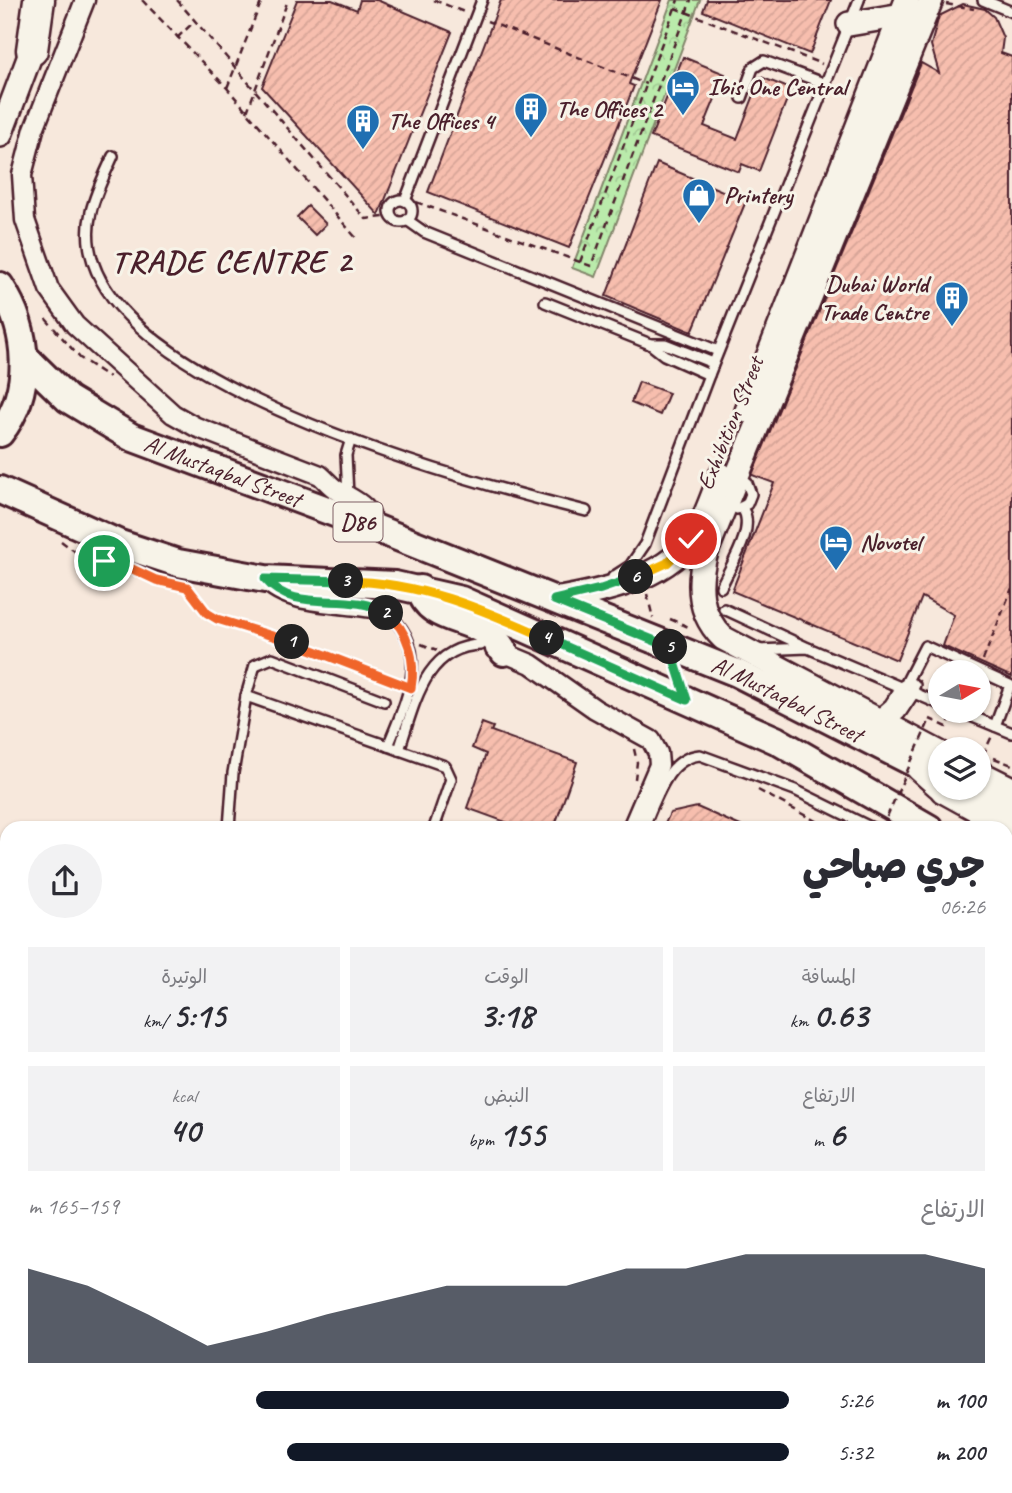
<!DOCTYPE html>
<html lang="ar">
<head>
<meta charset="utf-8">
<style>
  :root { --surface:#fff; --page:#f2f2f3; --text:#2b2b33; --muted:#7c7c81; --accent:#111827 }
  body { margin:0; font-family:Caveat,"Playpen Sans Arabic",sans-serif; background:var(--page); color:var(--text); direction:rtl; height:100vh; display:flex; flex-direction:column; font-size:26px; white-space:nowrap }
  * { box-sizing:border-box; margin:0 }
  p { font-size:23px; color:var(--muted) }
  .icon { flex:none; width:38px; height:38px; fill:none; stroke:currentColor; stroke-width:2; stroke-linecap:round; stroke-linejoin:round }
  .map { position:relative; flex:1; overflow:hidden; direction:ltr }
  .sheet { position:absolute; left:0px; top:821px; width:1013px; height:674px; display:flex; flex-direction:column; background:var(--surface); border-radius:21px 21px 0 0; box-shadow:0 2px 5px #0004; direction:rtl }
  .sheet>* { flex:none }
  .needle { width:46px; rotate:80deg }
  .fabs { position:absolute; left:928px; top:660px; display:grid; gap:14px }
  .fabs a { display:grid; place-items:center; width:63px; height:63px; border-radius:50%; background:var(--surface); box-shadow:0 2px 5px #0004; font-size:35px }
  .pin { position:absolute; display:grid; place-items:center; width:60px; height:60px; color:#fff; margin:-30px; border:4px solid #fff; border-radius:50%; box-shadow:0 2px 7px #0007 }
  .km { position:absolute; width:35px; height:35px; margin:-18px; border-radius:50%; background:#222; color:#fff; font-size:19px; line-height:35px; text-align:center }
  .round { display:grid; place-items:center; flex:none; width:74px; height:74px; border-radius:37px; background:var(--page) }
  .summary { display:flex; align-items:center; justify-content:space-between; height:119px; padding:0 28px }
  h1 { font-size:38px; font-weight:800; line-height:52px }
  .metrics { display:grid; grid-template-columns:repeat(3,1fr); gap:10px; height:119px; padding:7px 28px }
  .metrics div { display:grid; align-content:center; border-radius:0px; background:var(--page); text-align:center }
  .metrics b { font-size:35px; font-weight:800 }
  .metrics small { font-size:19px; font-weight:400 }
  .metrics p { font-size:19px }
  .chart { height:196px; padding:14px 28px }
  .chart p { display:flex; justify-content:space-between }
  .chart svg { width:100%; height:126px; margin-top:7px; fill:var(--accent); opacity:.7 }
  ul { padding:0 28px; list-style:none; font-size:23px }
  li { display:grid; grid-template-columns:112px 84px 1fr; align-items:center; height:52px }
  li i { height:18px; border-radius:9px; background:var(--accent) }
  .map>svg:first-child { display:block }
</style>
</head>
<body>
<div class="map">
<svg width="1012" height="1493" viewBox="0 0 1012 1493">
  <defs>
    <pattern id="park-crowns" width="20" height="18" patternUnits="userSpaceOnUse" patternTransform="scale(1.75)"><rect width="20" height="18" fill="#baebab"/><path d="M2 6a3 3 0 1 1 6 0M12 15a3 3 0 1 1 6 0" fill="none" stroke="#a1c993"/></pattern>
    <pattern id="building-hatch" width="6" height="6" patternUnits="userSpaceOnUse" patternTransform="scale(1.75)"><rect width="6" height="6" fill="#f7beae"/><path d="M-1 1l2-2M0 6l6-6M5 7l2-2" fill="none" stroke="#d5a396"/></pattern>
  </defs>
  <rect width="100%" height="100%" fill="#f7e8dc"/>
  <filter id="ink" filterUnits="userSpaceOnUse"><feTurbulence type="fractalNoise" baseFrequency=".0143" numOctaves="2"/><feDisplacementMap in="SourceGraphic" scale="14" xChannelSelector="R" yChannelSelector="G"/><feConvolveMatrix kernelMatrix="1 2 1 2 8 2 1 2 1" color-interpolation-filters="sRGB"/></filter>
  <g filter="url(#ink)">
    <polygon fill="url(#park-crowns)" stroke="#82856b" stroke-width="2" points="672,0 700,0 596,277 572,268"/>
    <g fill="url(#building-hatch)" stroke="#4a1f2b" stroke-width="2">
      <polygon points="297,0 332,0 357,10 360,0 377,0 452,32 379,215 262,87"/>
      <polygon points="501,0 662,0 629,84 634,86 569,248 428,192"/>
      <polygon points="707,0 831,0 810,54 703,11"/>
      <polygon points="963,4 985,9 994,17 1003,38 1001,53 1012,57 1012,677 943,646 954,615 922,597 897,660 732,591 774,483 752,475 921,63 939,73 931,45 939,16"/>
      <polygon points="683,57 725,74 704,126 737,139 761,77 791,89 759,171 742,164 739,172 651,137"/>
      <polygon points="657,163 746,201 692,332 606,296"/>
      <polygon points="308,206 326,224 315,235 297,217"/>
      <polygon points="639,382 669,393 660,415 631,403"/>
      <polygon points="482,723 493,727 491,731 577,762 554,828 522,828 467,808 486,754 472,748"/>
      <polygon points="697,807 745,828 663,828 670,813"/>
    </g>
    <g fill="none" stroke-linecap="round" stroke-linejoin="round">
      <g stroke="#4a1f2b" stroke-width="14">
        <g id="lane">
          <polyline points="983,0 1012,12"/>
          <polyline points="742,98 753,68 764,61 826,84"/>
          <path d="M113,156C97,191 80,222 93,262C135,391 464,481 586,511"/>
          <circle cx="401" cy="211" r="11"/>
          <polyline points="405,201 482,0"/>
          <polyline points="407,220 424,232 718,351"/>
          <polyline points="545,302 650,344 664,355 709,375"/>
          <polyline points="650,344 665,344 713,363"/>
          <polyline points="737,478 747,483 751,494 747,504 737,509"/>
          <polyline points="348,495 346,455 351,439"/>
          <polyline points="613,577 630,566 645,544 709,375 859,0"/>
          <path d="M721,587C730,566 757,528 742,508"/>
          <polyline points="724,609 806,647"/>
          <path d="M383,610C434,647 407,699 388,746"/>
          <polyline points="757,650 808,648 940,704"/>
          <polyline points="915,685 907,681 925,646 1010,685 995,726"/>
          <polyline points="246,696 255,665 272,658 384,701"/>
          <polyline points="956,710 1012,733"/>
          <path d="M399,750C414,707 424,646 481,645"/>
          <polyline points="229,828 233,773 246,696 445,766 451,779 434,828"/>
          <path d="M643,828C656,801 666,758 700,755L795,790L872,828"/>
          <polyline points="0,1000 7,1005"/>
          <polyline points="0,1017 7,1009"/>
          <polyline points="1006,1117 1012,1118"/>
          <polyline points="1006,1156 1012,1158"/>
          <polyline points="1006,1225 1012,1227"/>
          <polyline points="1006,1262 1012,1261"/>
          <polyline points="313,1488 338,1492 375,1488"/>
          <polyline points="679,1488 681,1493"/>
          <polyline points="780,1488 783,1493"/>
          <polyline points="802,1488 804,1493"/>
          <polyline points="200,1493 201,1488"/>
          <polyline points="240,1493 240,1488"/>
        </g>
      </g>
      <g stroke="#4a1f2b" stroke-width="23">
        <g id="street">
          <path d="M85,0L34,129L22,175L25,220L49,289L75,325L173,414L196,427L320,475C326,480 331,487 337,490C355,501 369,504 375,528"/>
          <path d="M265,579C289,607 346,601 383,610"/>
          <polyline points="495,649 531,664 595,709 651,740 658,753 659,765 632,828"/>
          <polyline points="0,1212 7,1225"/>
          <polyline points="0,1242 7,1255"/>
          <polyline points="640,1488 641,1493"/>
          <polyline points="918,1488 922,1493"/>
          <polyline points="122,1493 123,1488"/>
          <polyline points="136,1493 136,1488"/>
        </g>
      </g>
      <g stroke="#4a1f2b" stroke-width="28">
        <g id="secondary">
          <path d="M931,0L706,552C697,584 698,614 723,638L940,753"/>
          <polyline points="849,24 902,15"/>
          <polyline points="0,135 37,37"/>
          <polyline points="747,411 907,0"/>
          <path d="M554,600C600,592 662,580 691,540C705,521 712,497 721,475"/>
          <polyline points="879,723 895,709 907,691"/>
          <polyline points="978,772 1012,789"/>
        </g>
      </g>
      <g stroke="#4a1f2b" stroke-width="32">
        <g id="primary">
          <path d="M0,286C29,330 34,390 0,433"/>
          <path id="s1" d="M24,356L68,399L131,437L375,528L737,673L940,776"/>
          <polyline points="0,490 120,544 178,563 265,579 395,585 461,600 776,740 929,828"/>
          <path d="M420,589C430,628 484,612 504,652"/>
          <polyline points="972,790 1012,807"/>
          <polyline points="1006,867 1012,870"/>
        </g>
      </g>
      <g stroke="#4a1f2b" stroke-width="35">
        <g id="highway">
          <polyline points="32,50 39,0"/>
          <polyline points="921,766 940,783"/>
          <polyline points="945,788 1012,825"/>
        </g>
      </g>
      <g stroke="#4a1f2b" stroke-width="2.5" stroke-dasharray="7 5" stroke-linecap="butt">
        <polyline points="142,0 227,88 357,239"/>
        <polyline points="177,0 366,219 391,216"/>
        <polyline points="434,0 464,12"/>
        <polyline points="946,4 974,9"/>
        <polyline points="675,8 822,64"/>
        <polyline points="487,21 646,84"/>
        <polyline points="177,38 195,21"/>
        <polyline points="227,88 262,0"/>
        <polyline points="247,112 288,0"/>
        <polyline points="416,202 591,266 691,0"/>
        <polyline points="580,262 678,0"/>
        <polyline points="46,319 80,358 109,377"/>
        <polyline points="61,541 84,558 108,562"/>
        <polyline points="137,572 170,583"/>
        <path d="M184,586C198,594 202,612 217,619L289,641L399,683"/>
        <polyline points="647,594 653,618"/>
        <polyline points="670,619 691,628"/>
        <polyline points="421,644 437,650"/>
        <polyline points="983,660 1012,588"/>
        <polyline points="930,719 947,727 950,719"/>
        <polyline points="634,749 637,762 635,779"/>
        <polyline points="983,755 992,736"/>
        <polyline points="994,758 1012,765"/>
        <polyline points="758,790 823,825 831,823 841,828"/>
        <polyline points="1006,914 1012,917"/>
      </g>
      <use href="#lane" stroke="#f7f3e8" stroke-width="9"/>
      <use href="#street" stroke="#f7f3e8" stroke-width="18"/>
      <use href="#secondary" stroke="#f7f3e8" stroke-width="23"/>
      <use href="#primary" stroke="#f7f3e8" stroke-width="26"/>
      <use href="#highway" stroke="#f7f3e8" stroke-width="30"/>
      <polyline stroke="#4a1f2b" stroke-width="2.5" stroke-dasharray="7 5" stroke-linecap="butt" points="882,828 930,719"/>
    </g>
  </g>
  <g fill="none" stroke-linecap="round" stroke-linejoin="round" filter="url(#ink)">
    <g stroke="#fff" stroke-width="14">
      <polyline id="split-1" points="104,561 126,566 156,580 187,587 207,613 217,619 292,642"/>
    </g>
    <g stroke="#fff" stroke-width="14">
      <path id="split-2" d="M292,642L411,688C416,661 409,630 386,613"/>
    </g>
    <g stroke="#fff" stroke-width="14">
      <path id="split-3" d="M346,581L265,579C295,616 349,589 386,613"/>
    </g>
    <g stroke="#fff" stroke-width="14">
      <path id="split-4" d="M346,581C419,582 480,608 547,638"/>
    </g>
    <g stroke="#fff" stroke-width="14">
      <polyline id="split-5" points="547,638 687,700 670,647"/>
    </g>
    <g stroke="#fff" stroke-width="14">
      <polyline id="split-6" points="636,577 601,589 554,600 670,647"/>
    </g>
    <g stroke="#fff" stroke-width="14">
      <polyline id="split-7" points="636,577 667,563 691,539"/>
    </g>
    <use href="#split-1" stroke="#f0652b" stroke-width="9"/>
    <use href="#split-2" stroke="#f0652b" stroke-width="9"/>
    <use href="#split-3" stroke="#22a559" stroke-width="9"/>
    <use href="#split-4" stroke="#f5b400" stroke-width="9"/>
    <use href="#split-5" stroke="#22a559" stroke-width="9"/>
    <use href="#split-6" stroke="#22a559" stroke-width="9"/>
    <use href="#split-7" stroke="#f5b400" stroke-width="9"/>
  </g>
  <defs>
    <g id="hotel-pin" transform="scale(1.75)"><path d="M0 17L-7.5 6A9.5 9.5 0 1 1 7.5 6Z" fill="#1f6fb2" stroke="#f7f3e8"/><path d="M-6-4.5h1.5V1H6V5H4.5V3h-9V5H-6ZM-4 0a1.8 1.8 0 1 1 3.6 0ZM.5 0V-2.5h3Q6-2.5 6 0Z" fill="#fff"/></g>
    <g id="building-pin" transform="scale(1.75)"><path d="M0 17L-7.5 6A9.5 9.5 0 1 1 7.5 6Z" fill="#1f6fb2" stroke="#f7f3e8"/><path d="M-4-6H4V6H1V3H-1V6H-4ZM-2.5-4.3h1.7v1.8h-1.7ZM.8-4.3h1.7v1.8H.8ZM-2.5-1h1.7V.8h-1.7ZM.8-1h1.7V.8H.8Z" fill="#fff"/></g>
    <g id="shop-pin" transform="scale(1.75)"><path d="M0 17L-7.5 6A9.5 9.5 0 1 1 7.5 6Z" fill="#1f6fb2" stroke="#f7f3e8"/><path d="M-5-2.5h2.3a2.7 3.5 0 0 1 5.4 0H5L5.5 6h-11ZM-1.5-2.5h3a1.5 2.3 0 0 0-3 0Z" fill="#fff"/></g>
  </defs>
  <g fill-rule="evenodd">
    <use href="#hotel-pin" x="683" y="87"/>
    <use href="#building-pin" x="531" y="109"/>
    <use href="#building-pin" x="363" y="121"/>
    <use href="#shop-pin" x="699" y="195"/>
    <use href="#building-pin" x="952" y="298"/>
    <use href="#hotel-pin" x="836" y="542"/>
  </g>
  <g text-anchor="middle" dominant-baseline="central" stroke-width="6" stroke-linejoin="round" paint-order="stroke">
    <rect fill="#f7f3e8" stroke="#7e5f64" stroke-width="2" x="333.5" y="502.5" width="49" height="39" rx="5"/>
    <g font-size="23" font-weight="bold" fill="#4a1f2b">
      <text x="358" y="522">D86</text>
    </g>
    <g font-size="24" font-weight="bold" fill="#4a1f2b" stroke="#f7f3e8" text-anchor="start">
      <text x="708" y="87">Ibis One Central</text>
      <text x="556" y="109">The Offices 2</text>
      <text x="388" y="121">The Offices 4</text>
      <text x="724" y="195">Printery</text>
      <text x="928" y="284" text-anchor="end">Dubai World<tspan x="928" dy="28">Trade Centre</tspan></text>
      <text x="860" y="542">Novotel</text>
    </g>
    <g font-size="24" fill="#4a1f2b" stroke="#f7f3e8">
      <text transform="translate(730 423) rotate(-68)">Exhibition Street</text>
      <text stroke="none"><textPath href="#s1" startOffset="233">Al Mustaqbal Street</textPath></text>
      <text stroke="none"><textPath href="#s1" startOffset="842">Al Mustaqbal Street</textPath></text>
    </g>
    <g font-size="32" font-weight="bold" letter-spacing="2" fill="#4a1f2b" stroke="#f7f3e8">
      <text x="232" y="261">TRADE CENTRE 2</text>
    </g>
  </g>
</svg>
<div class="fabs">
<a><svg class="needle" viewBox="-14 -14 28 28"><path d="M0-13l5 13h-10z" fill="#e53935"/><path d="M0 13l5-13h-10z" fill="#7c7c81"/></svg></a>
<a><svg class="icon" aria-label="layers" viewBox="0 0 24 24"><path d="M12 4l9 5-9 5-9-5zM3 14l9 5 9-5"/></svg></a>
</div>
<div class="pin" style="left:104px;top:561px;background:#1e9e55"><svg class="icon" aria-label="arrive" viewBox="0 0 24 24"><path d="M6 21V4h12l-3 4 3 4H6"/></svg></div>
<div class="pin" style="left:691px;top:539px;background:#d93025"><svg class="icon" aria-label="check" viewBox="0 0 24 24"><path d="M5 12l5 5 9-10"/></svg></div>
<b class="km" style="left:292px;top:642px">1</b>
<b class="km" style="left:386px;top:613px">2</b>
<b class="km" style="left:346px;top:581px">3</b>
<b class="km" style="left:547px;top:638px">4</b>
<b class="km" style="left:670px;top:647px">5</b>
<b class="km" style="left:636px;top:577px">6</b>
<section class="sheet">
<div class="summary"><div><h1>جري صباحي</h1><p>06:26</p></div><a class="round"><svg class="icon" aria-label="share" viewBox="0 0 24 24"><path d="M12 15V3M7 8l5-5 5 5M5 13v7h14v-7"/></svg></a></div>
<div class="metrics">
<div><p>المسافة</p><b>0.63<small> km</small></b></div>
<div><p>الوقت</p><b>3:18</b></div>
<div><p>الوتيرة</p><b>5:15<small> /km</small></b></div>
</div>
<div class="metrics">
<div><p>الارتفاع</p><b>6<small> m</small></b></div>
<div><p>النبض</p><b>155<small> bpm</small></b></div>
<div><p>kcal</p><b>40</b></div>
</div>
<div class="chart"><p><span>الارتفاع</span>159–165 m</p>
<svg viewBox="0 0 160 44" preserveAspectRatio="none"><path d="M0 44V11L10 17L20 27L30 38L40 33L50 27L60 22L70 17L80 17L90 17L100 11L110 11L120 6L130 6L140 6L150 6L160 11V44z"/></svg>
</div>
<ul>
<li><b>100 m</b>5:26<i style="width:70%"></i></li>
<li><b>200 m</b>5:32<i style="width:66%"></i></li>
</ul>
</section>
</div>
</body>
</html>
